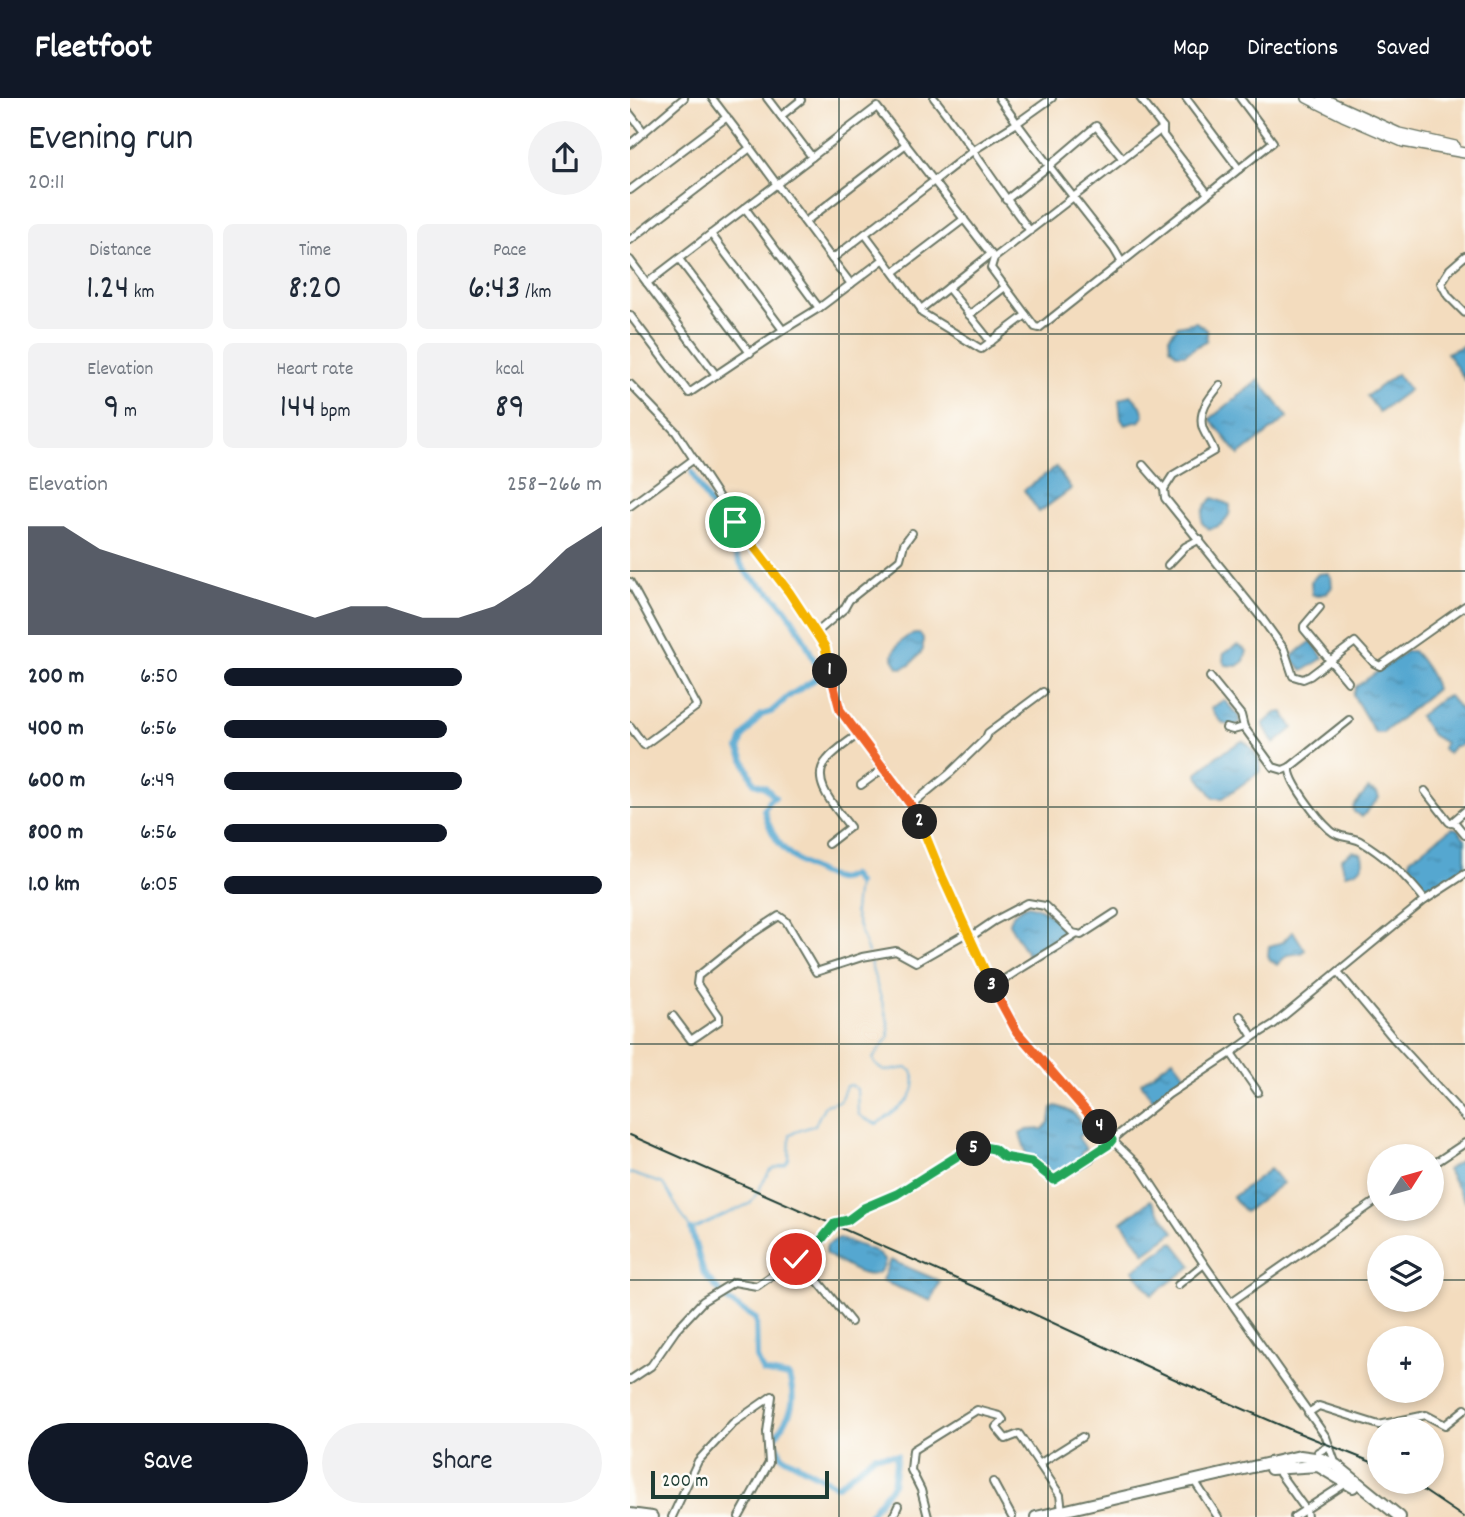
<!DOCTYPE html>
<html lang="en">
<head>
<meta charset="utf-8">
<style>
  :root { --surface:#fff; --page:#f2f2f3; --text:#1f2937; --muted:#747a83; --accent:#111827 }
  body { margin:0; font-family:Dekko,sans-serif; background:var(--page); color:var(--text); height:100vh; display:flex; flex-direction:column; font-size:26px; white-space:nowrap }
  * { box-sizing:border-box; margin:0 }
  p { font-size:23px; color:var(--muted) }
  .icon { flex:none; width:38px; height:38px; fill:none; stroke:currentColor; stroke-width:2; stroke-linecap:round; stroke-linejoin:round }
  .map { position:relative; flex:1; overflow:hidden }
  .panel { display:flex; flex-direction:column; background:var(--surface); width:630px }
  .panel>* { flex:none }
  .needle { width:46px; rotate:53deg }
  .fabs { position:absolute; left:737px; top:1046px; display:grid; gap:14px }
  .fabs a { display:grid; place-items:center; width:77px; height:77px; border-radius:50%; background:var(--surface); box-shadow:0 4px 10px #0003; font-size:35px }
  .scale { position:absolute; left:21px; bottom:18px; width:178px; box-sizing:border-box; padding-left:7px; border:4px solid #1f3d34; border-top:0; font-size:19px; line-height:24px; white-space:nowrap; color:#1f3d34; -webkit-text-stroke:5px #fdfcf7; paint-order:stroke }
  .pin { position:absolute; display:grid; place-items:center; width:60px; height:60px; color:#fff; margin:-30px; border:4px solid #fff; border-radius:50%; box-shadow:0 2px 7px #0007 }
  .km { position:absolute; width:35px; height:35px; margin:-18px; border-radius:50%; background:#222; color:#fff; font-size:19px; line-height:35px; text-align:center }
  .round { display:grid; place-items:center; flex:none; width:74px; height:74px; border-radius:37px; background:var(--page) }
  .head { display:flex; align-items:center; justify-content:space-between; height:119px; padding:0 28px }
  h1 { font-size:38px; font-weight:600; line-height:52px }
  .metrics { display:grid; grid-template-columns:repeat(3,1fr); gap:10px; height:119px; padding:7px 28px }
  .metrics div { display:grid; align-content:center; border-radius:10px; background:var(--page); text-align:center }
  .metrics b { font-size:35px; font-weight:600 }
  .metrics small { font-size:19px; font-weight:400 }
  .metrics p { font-size:19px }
  .chart { height:196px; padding:14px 28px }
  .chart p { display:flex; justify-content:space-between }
  .chart svg { width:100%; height:126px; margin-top:7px; fill:var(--accent); opacity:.7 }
  .button { display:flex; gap:14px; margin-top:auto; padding:14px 28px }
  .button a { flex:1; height:80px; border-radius:42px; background:var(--accent); color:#fff; font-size:28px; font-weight:600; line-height:80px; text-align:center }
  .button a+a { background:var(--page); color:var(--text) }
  ul { padding:0 28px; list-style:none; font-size:23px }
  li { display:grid; grid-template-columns:112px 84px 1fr; align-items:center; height:52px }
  li i { height:18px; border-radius:9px; background:var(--accent) }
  header { display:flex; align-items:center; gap:42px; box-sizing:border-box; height:98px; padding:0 35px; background:var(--accent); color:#fff }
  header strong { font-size:33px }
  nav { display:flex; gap:38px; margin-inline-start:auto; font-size:24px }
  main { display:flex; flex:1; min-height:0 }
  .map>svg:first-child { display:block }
</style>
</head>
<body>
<header>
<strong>Fleetfoot</strong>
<nav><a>Map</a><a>Directions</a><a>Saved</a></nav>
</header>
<main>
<section class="panel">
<div class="head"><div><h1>Evening run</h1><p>20:11</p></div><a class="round"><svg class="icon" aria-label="share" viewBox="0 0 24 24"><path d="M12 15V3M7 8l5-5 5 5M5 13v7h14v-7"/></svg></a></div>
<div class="metrics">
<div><p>Distance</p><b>1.24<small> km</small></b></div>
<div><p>Time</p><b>8:20</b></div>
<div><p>Pace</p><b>6:43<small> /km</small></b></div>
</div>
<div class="metrics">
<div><p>Elevation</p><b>9<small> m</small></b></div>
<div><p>Heart rate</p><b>144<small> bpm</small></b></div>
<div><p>kcal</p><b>89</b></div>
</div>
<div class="chart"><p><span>Elevation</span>258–266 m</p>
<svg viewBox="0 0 160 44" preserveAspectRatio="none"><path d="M0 44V6L10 6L20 14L30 18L40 22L50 26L60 30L70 34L80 38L90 34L100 34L110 38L120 38L130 34L140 26L150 14L160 6V44z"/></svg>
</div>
<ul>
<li><b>200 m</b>6:50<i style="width:63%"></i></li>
<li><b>400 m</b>6:56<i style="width:59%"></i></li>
<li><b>600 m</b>6:49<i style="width:63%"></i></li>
<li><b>800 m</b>6:56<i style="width:59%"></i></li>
<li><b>1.0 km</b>6:05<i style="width:100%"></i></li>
</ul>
<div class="button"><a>Save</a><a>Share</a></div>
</section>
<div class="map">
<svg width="835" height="1419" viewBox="0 0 835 1419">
  <defs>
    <pattern id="water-ripples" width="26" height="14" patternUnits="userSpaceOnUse" patternTransform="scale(1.75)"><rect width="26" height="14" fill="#55a7d0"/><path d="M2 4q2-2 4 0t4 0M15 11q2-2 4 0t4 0" fill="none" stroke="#4689aa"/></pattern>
  </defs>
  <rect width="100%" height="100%" fill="#fdfcf7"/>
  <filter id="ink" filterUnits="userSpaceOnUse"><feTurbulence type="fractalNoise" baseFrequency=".0143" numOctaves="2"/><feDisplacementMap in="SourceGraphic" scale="14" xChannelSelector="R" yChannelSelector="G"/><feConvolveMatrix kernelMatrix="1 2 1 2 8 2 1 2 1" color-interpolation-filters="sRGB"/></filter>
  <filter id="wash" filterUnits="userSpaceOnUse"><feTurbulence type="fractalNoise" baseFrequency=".00686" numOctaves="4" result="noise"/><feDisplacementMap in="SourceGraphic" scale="28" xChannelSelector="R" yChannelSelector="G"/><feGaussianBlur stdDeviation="1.57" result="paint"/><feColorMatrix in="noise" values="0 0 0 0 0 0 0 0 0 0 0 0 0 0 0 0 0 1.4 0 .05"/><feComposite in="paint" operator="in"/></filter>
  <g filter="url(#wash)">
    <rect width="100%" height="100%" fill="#f3dcbe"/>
    <g fill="url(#water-ripples)" stroke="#3a7282" stroke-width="2">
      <polygon points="566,224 577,232 577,242 555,256 547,256 540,249 539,239 548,228"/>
      <polygon points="835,247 835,282 817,255"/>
      <polygon points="767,276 779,292 749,314 737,298"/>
      <polygon points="629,282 658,319 609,357 580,321"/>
      <polygon points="501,297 511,308 514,317 510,323 495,327 491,321 489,302"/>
      <polygon points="426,369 441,391 409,414 394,392"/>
      <path d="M583,400L600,407C601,421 593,428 579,431L572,425C572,415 574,407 583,400Z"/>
      <polygon points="697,475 701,479 702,489 697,495 686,498 682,496 681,484 688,476"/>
      <path d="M285,536H290L293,540V552L280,567L272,570L268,569L263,561C262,549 275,538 285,536Z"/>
      <polygon points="682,543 693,560 673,573 662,561 663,557"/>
      <polygon points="608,547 617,553 614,563 607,568 596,567 593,563 594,555"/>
      <path d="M777,553H783C792,562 803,578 806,591L753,635H745L723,597L726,589Z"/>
      <polygon points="819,598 835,617 835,644 830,648 824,648 818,655 813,651 815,645 802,637 789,618 812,600"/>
      <path d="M594,602L608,617L610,624L604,629C592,627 587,621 581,610Z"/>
      <polygon points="653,614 663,630 644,646 633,626 646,615"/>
      <path d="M612,643C622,647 631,662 631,673L593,700H584L567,677L568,674L587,658Z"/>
      <polygon points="738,691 747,695 749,700 732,719 724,714 723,709"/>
      <polygon points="822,730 828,731 835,741 835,768 799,792 795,790 779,768 780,761"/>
      <path d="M722,753L731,755C737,769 728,774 715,776L711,761Z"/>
      <path d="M398,807C417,811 427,821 437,837V841L402,860L399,859L379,826C379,817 390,810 398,807Z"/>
      <polygon points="663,833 675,852 672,855 657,857 647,867 640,862 638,858 639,848 653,844"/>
      <polygon points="543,961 556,978 523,1002 511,985"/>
      <path d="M426,1008C443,1013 448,1017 455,1033L448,1039L456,1051L451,1055L452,1060L449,1065L423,1078L397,1057L390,1036L397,1032L413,1031L420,1023L422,1010Z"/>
      <polygon points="835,1059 835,1103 817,1072"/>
      <polygon points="640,1071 653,1085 615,1114 603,1099"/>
      <polygon points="521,1102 544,1134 515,1155 492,1124"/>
      <path d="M209,1140L245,1153L255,1163C248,1194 210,1164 195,1155L197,1147Z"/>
      <polygon points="543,1144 562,1168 522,1197 503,1172"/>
      <polygon points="260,1162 310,1183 301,1203 252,1183"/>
    </g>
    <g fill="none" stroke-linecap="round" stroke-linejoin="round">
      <g stroke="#55a7d0" stroke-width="2">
        <polyline points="227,785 224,814 238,855"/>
        <path d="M0,1075L33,1086L61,1132L121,1105L140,1072L156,1066L159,1062L160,1036L185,1027L195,1007L210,1003L216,988L221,987L227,991L228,1016L235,1021L247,1026C265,1013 293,1000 282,973L277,970L254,973L246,967L243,960L259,939L258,923L239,861"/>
      </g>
      <g stroke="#55a7d0" stroke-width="6">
        <path d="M62,374C71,395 81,406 91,425C100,441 105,460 116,474C123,483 136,489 144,498C164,518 178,547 188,572L187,580L159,598L141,614L131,617L113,639L109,651L124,685L135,689L145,699L139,702L134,712C142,744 160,762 190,775C202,780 208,785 221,777L227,785"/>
        <path d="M61,1132L74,1176L98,1203L126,1221L127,1260L133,1274L159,1279C168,1308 160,1317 144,1341L152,1358L207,1388L245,1357H267L263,1386L237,1419"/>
      </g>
    </g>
  </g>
  <g filter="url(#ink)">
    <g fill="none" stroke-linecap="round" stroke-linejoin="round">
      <g stroke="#697564" stroke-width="10">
        <g id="minor">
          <polyline points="137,0 182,59"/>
          <path d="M304,0C338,43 367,89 400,133"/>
          <polyline points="369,0 387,25 344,52 304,83 364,160 533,30 510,0"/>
          <polyline points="422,0 387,25 419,68 466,28 493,61"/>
          <polyline points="0,16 14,34"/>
          <polyline points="151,18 171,2 170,0"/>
          <polyline points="533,30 533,37 578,96 609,71 556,0"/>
          <polyline points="0,46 54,0"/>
          <polyline points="609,71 643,44 610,0"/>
          <polyline points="0,92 97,19"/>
          <polyline points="376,102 419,68 484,151 491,163"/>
          <polyline points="175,124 276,46"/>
          <path d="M81,136C137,94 192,51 247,9L304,83L202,161L120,50"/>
          <polyline points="235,136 291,211"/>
          <polyline points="0,142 120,50 82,0"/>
          <polyline points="361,156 291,211 292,215 351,251 396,217"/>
          <polyline points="835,158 820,171 811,185 818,198 835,215"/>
          <polyline points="364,160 361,170 405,229 409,230 578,96"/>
          <polyline points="49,161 120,255"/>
          <polyline points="202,161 221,186"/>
          <polyline points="0,162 17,185 81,136 153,232 189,210 115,110"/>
          <polyline points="264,174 334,121"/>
          <polyline points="17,185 86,277"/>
          <polyline points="318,190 361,244"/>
          <polyline points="189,210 254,161"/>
          <polyline points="0,217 59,295 153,232"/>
          <polyline points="339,217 375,189"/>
          <polyline points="0,286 46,334 105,424 159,494 195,549 210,612 287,716 339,840 364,823 398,805 415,808 443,835 451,837 485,815"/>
          <path d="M590,287C580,299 567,314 573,331C576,338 581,345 584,353L543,377L534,391L535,400L633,522L654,551L663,578L673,581L680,578L725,544L744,565L750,568L835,508"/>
          <polyline points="513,367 534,391"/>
          <polyline points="0,408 64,361"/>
          <polyline points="538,467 555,449 570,441"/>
          <polyline points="0,484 67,608 14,647 0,628"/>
          <polyline points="690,509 674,528 674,531 718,584"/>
          <polyline points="186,535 214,511 219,502 270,461 274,446 282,435"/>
          <polyline points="580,579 611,617 614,629 643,669 653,672 660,669 719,622"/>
          <polyline points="596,630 603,632 614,629"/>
          <path d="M660,669C657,682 689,722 700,732C708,740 720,738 730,743C756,758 777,779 795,802L835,776"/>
          <polyline points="231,687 253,671"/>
          <polyline points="795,693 819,724 826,726 835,737"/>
          <polyline points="281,707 320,675 356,640 358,635 413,594"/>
          <polyline points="821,725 835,713"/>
          <path d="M198,746L220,729C208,712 178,683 197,662C205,652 217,645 227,637"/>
          <polyline points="339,840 387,934 482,1042 539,996 601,955 628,994"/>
          <polyline points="708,874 764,941 835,1019"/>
          <path d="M363,889C390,870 419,854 447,836"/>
          <polyline points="43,918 61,942 89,923 89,918 67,886 68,878 117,839 149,818 156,823 186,874 232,859 266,853 286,864 337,835"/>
          <polyline points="623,939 644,926 795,802"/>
          <polyline points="601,955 623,939 610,918"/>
          <polyline points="802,1067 835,1045"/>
          <polyline points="166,1161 192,1141 205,1125 218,1122 234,1110 267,1096 329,1057 342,1051 353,1049 364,1051 374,1060 401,1064 424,1082 460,1061 482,1042 510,1069 574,1166 696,1339 706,1367"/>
          <polyline points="548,1187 574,1166"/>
          <polyline points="601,1204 749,1101"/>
          <polyline points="0,1282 21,1268 46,1232 73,1203 104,1184 127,1188 166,1161 180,1179 183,1177 221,1224"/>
          <polyline points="678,1315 689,1308 749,1327 796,1317 815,1327 835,1311"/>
          <polyline points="688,1354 699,1348"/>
          <polyline points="409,1366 452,1339"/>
          <polyline points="648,1370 650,1376 676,1412 677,1419"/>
          <polyline points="363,1384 382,1419"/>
          <polyline points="567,1387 588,1419"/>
          <polyline points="42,1419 68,1363 103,1325 142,1298 137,1334 139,1365 109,1419"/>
          <polyline points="263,1419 268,1408"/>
          <polyline points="298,1419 291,1392 281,1372 283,1352 347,1312 370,1318 373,1322 366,1329 376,1341 389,1336 430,1397 432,1413"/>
          <polyline points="664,1419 718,1384"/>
        </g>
      </g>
      <g stroke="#697564" stroke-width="12">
        <g id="secondary">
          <polyline points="677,0 713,18 773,44 835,55"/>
          <polyline points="692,0 769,35 825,48"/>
        </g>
      </g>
      <g stroke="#697564" stroke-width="14">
        <g id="trunk">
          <polyline points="641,1371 688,1368 723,1389"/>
          <polyline points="0,1416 22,1419"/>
          <polyline points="406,1419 670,1358 692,1361 706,1367 770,1419"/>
        </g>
      </g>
      <use href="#minor" stroke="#fff" stroke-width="6"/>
      <use href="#secondary" stroke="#fff" stroke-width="9"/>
      <use href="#trunk" stroke="#fff" stroke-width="10"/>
      <g stroke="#1f3d34" stroke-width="2">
        <polyline points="0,1037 356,1194 551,1284 664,1333 749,1367"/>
        <polyline points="781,1384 833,1419"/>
      </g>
    </g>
  </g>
  <g fill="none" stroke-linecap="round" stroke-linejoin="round" filter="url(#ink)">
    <g stroke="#fff" stroke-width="14">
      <polyline id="split-1" points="105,424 159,494 186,535 195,549 200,573"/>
    </g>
    <g stroke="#fff" stroke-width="14">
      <polyline id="split-2" points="200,573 210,612 281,707 290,724"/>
    </g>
    <g stroke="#fff" stroke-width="14">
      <polyline id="split-3" points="290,724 312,778 362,888"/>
    </g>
    <g stroke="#fff" stroke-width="14">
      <polyline id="split-4" points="362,888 387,934 470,1029"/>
    </g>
    <g stroke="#fff" stroke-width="14">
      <polyline id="split-5" points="344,1051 354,1049 364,1051 374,1059 401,1064 424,1082 478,1047 482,1042 470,1029"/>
    </g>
    <g stroke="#fff" stroke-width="14">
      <polyline id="split-6" points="166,1161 192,1141 205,1125 218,1122 234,1110 267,1096 329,1057 344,1051"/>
    </g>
    <use href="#split-1" stroke="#f5b400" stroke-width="9"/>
    <use href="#split-2" stroke="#f0652b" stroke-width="9"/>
    <use href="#split-3" stroke="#f5b400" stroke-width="9"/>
    <use href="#split-4" stroke="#f0652b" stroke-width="9"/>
    <use href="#split-5" stroke="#22a559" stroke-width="9"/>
    <use href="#split-6" stroke="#22a559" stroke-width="9"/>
  </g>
  <path fill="none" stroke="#1f3d34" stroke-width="2" stroke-opacity="0.55" d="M209,0V1419M418,0V1419M626,0V1419M0,236H835M0,473H835M0,709H835M0,946H835M0,1182H749M802,1182H835"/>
</svg>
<div class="fabs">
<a><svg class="needle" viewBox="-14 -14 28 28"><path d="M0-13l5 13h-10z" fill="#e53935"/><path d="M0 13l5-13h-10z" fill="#747a83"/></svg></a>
<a><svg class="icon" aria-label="layers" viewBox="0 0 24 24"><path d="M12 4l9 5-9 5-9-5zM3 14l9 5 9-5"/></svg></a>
<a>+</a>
<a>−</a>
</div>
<div class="scale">200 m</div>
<div class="pin" style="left:105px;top:424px;background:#1e9e55"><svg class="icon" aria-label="arrive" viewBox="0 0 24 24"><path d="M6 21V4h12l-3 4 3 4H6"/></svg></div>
<div class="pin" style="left:166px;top:1161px;background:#d93025"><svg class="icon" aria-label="check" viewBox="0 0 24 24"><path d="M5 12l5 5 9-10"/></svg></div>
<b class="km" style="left:200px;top:573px">1</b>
<b class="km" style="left:290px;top:724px">2</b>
<b class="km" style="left:362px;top:888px">3</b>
<b class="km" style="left:470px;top:1029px">4</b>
<b class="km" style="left:344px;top:1051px">5</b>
</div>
</main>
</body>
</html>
